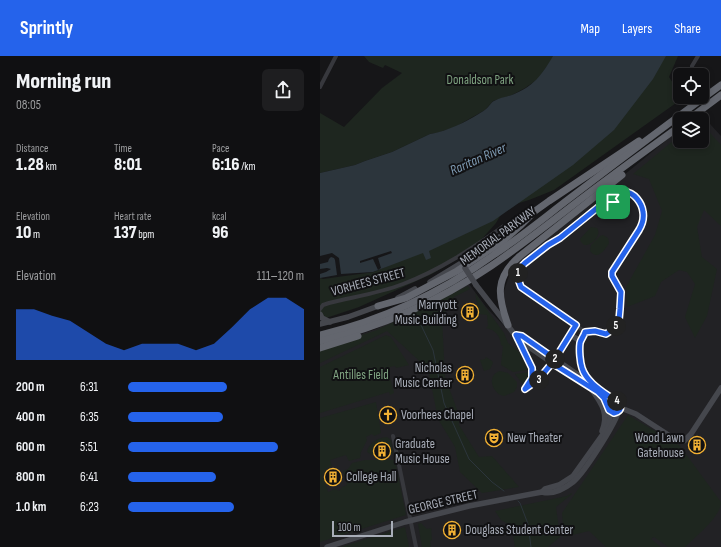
<!DOCTYPE html>
<html lang="en">
<head>
<meta charset="utf-8">
<style>
  :root { --surface:#101012; --page:#1e1e20; --text:#f1f3f6; --muted:#9c9d9f; --line:#303032; --accent:#2563eb }
  body { margin:0; font-family:"Sofia Sans Condensed",sans-serif; background:var(--page); color:var(--text); height:100vh; display:flex; flex-direction:column; font-size:15px; white-space:nowrap }
  * { box-sizing:border-box; margin:0 }
  p { font-size:13px; color:var(--muted) }
  .icon { flex:none; width:22px; height:22px; fill:none; stroke:currentColor; stroke-width:2; stroke-linecap:round; stroke-linejoin:round }
  .map { position:relative; flex:1; overflow:hidden }
  .details { display:flex; flex-direction:column; background:var(--surface); width:320px }
  .details>* { flex:none }
  .controls { position:absolute; left:353px; top:12px; display:grid; gap:8px }
  .controls a { display:grid; place-items:center; width:36px; height:36px; border-radius:6px; background:var(--surface); box-shadow:0 2px 6px #0003,0 0 0 1px var(--line); font-size:20px }
  .scale { position:absolute; left:12px; bottom:10px; width:61px; box-sizing:border-box; padding-left:4px; border:2px solid #a8adb8; border-top:0; font-size:11px; line-height:14px; white-space:nowrap; color:#a8adb8; -webkit-text-stroke:3px #111113; paint-order:stroke }
  .pin { position:absolute; display:grid; place-items:center; width:34px; height:34px; color:#fff; margin:-17px; border-radius:8px; box-shadow:0 2px 6px #0006 }
  .km { position:absolute; width:20px; height:20px; margin:-10px; border-radius:50%; background:#222; color:#fff; font-size:11px; line-height:20px; text-align:center }
  .round { display:grid; place-items:center; flex:none; width:42px; height:42px; border-radius:6px; background:var(--page) }
  .headline { display:flex; align-items:center; justify-content:space-between; height:68px; padding:0 16px }
  h1 { font-size:22px; font-weight:800; line-height:30px }
  .metrics { display:grid; grid-template-columns:repeat(3,1fr); gap:6px; height:68px; padding:4px 16px }
  .metrics div { display:grid; align-content:center }
  .metrics b { font-size:17px; font-weight:800 }
  .metrics small { font-size:11px; font-weight:400 }
  .metrics p { font-size:11px }
  .chart { height:112px; padding:8px 16px }
  .chart p { display:flex; justify-content:space-between }
  .chart svg { width:100%; height:72px; margin-top:4px; fill:var(--accent); opacity:.7 }
  ul { padding:0 16px; list-style:none; font-size:13px }
  li { display:grid; grid-template-columns:64px 48px 1fr; align-items:center; height:30px }
  li i { height:10px; border-radius:5px; background:var(--accent) }
  header { display:flex; align-items:center; gap:24px; box-sizing:border-box; height:56px; padding:0 20px; background:var(--accent); color:#fff }
  header strong { font-size:19px }
  nav { display:flex; gap:22px; margin-inline-start:auto; font-size:14px }
  main { display:flex; flex:1; min-height:0 }
  .map>svg:first-child { display:block }
</style>
</head>
<body>
<header>
<strong>Sprintly</strong>
<nav><a>Map</a><a>Layers</a><a>Share</a></nav>
</header>
<main>
<section class="details">
<div class="headline"><div><h1>Morning run</h1><p>08:05</p></div><a class="round"><svg class="icon" aria-label="share" viewBox="0 0 24 24"><path d="M12 15V3M7 8l5-5 5 5M5 13v7h14v-7"/></svg></a></div>
<div class="metrics">
<div><p>Distance</p><b>1.28<small> km</small></b></div>
<div><p>Time</p><b>8:01</b></div>
<div><p>Pace</p><b>6:16<small> /km</small></b></div>
</div>
<div class="metrics">
<div><p>Elevation</p><b>10<small> m</small></b></div>
<div><p>Heart rate</p><b>137<small> bpm</small></b></div>
<div><p>kcal</p><b>96</b></div>
</div>
<div class="chart"><p><span>Elevation</span>111–120 m</p>
<svg viewBox="0 0 160 44" preserveAspectRatio="none"><path d="M0 44V13L10 13L20 17L30 20L40 27L50 34L60 38L70 34L80 34L90 34L100 38L110 34L120 24L130 13L140 6L150 6L160 13V44z"/></svg>
</div>
<ul>
<li><b>200 m</b>6:31<i style="width:56%"></i></li>
<li><b>400 m</b>6:35<i style="width:54%"></i></li>
<li><b>600 m</b>5:51<i style="width:85%"></i></li>
<li><b>800 m</b>6:41<i style="width:50%"></i></li>
<li><b>1.0 km</b>6:23<i style="width:60%"></i></li>
</ul>
</section>
<div class="map">
<svg width="401" height="491" viewBox="0 0 401 491">
  <rect width="100%" height="100%" fill="#161618"/>
  <polygon fill="#222225" points="380,57 401,80 401,491 0,491 0,292 56,273 149,228 166,251 187,273 184,258 184,235 190,217 198,206 360,73 360,85 382,85 382,63 372,63"/>
  <g fill="#1e261f">
    <polygon points="44,0 234,0 218,23 205,32 192,39 173,45 165,54 135,71 117,77 110,78 72,96 45,105 35,109 0,117 0,57 24,71 62,32 82,17 65,9 63,12 49,6"/>
    <polygon points="339,0 358,0 349,21 360,38 360,41 363,42 234,134 209,144 196,148"/>
    <polygon points="382,68 401,89 401,170 384,154 377,171 382,201 397,213 387,260 375,282 365,261 375,228 367,216 359,214 341,226 335,240 307,251 306,231 335,179 342,155 329,123 313,118 360,79 360,85 382,85"/>
    <polygon points="180,160 176,167 152,194 112,218 39,251 0,264 0,222 3,223 54,216"/>
    <path d="M271,171L277,172C282,179 272,190 264,189L261,186L260,183Z"/>
    <path d="M283,179L288,182L289,187C285,194 277,205 270,195L271,189L280,180Z"/>
    <polygon points="148,230 150,233 134,241 122,262 125,321 139,359 139,369 159,401 172,400 199,431 162,437 140,416 135,391 118,363 108,313 67,275 0,307 0,293 57,274"/>
    <path d="M155,237L184,277L188,287L199,296L208,314L193,316L181,309L183,290L181,289C180,279 175,274 166,272L168,270L167,259L159,258Z"/>
    <polygon points="66,279 71,281 89,309 76,312 75,310 70,311 70,313 68,314 74,337 70,339 69,336 0,357 0,311"/>
    <polygon points="166,301 172,305 173,307 170,313 164,315 160,304 165,303"/>
    <path d="M180,315L188,317L197,326V331L194,336L184,340C172,338 166,319 180,315Z"/>
    <polygon points="210,316 210,320 206,328 202,327 195,318"/>
    <polygon points="56,346 61,377 54,380 52,378 46,381 47,384 41,396 40,402 29,405 26,399 10,404 12,410 6,413 3,420 8,436 15,433 19,435 22,431 27,429 23,415 28,413 32,407 45,404 75,404 86,459 0,486 0,362"/>
    <path d="M308,359L360,390L401,446C401,461 375,481 365,491H348L334,481L331,483L341,491H320V490L318,491H286L269,475L244,481L242,457Z"/>
    <path d="M67,381L71,384L73,398L52,399L47,396C49,386 58,382 67,381Z"/>
    <polygon points="252,437 252,438 236,451 240,481 228,491 195,491 192,473 188,468 181,464 175,455 247,440"/>
    <polygon points="101,467 107,473 111,472 112,484 110,485 111,491 102,491 98,468"/>
    <polygon points="85,471 89,491 21,491"/>
  </g>
  <g fill="#2c353c">
    <path d="M233,0H346L333,23L294,74L253,109L173,165L109,195L111,202L106,204L103,197L53,216L21,218L19,202L12,197L0,200V117L35,109L45,105L72,96L110,78C126,76 153,63 166,53C169,51 171,46 174,45C179,42 186,41 192,39C214,30 221,20 233,0Z"/>
    <polygon points="11,201 14,202 15,204 17,219 0,222 0,218 6,216 11,213 7,212 0,213 0,208 8,206 9,203"/>
  </g>
  <polygon fill="#161618" points="71,195 72,197 58,202 61,212 58,214 53,203 40,207 40,205"/>
  <g fill="none" stroke-linecap="round" stroke-linejoin="round">
    <g stroke="#2c353c" stroke-width="1">
      <polyline points="101,269 113,294 124,347 149,403 172,426 184,435"/>
      <polyline points="198,445 200,447 208,468 211,491"/>
    </g>
    <g stroke="#37383d" stroke-width="4">
      <polyline points="372,19 372,10 378,0"/>
      <polyline points="0,31 16,0"/>
      <path d="M305,136C314,136 322,147 323,156C324,162 322,169 319,174L292,216V219L301,236L300,253L299,264L295,272L286,278L275,275L265,276L201,231C198,224 196,218 201,211C210,198 228,191 241,181C257,169 272,156 287,144L293,146Z"/>
      <path d="M0,253L3,249L9,247C33,241 60,237 83,228C120,214 153,192 184,170"/>
      <polyline points="260,287 263,282 265,276"/>
      <polyline points="203,335 222,320 256,269"/>
      <polyline points="73,380 96,491"/>
    </g>
    <g stroke="#45474d" stroke-width="5.5">
      <polyline points="110,226 156,198 196,169"/>
      <polyline points="156,229 199,284 238,311 278,336 284,342 288,350"/>
      <polyline points="78,242 95,233"/>
      <polyline points="0,258 2,262 10,266"/>
      <polyline points="0,268 28,261 61,249"/>
      <polyline points="250,279 259,284 260,287 262,311 270,325"/>
      <path d="M198,283C203,294 210,317 222,320"/>
      <polyline points="205,333 212,322 212,312"/>
      <path d="M272,334C282,348 289,358 282,375"/>
      <polyline points="301,352 316,358 356,384 364,385 371,378 401,332"/>
      <polyline points="222,436 225,433 239,429 253,420 288,371 290,362 289,355"/>
      <path d="M7,491L85,466L149,450L222,436C233,439 244,433 253,426C264,417 302,359 300,348L202,280L196,279"/>
    </g>
    <g stroke="#63666e" stroke-width="7">
      <polyline points="369,63 401,39"/>
      <polyline points="58,250 86,242 137,215 183,185 200,170 215,155 229,145 319,85"/>
      <path d="M188,269C178,241 174,222 200,200L302,119"/>
      <path d="M0,279C63,264 122,236 175,198C201,181 225,161 250,142C300,104 350,66 401,29"/>
      <path d="M0,285C61,271 119,245 171,210C199,191 226,170 253,149C288,122 324,96 360,70"/>
      <polyline points="0,292 38,280"/>
    </g>
    <polyline stroke="#45474d" stroke-width="5.5" points="145,212 156,229"/>
  </g>
  <g fill="none" stroke-linecap="round" stroke-linejoin="round">
    <g stroke="#fff" stroke-width="8">
      <path id="route" d="M305,136C314,136 322,147 323,156C324,162 322,169 319,174L292,216V220L301,236L300,253L299,264L295,272L286,278L275,275L265,276C264,280 261,283 260,287C259,294 260,306 262,312C266,325 280,334 290,341C293,344 299,344 300,348C302,353 299,356 294,357L289,354L284,342L278,336L232,307L219,323L205,333L212,322V312L196,279L202,280L235,303L256,269L201,231L197,220L200,212L205,207L228,189L240,182L287,144L293,146Z"/>
    </g>
    <use href="#route" stroke="#2563eb" stroke-width="5"/>
  </g>
  <defs>
    <g id="building-ring" transform="scale(0.9)"><circle r="9.5" fill="#111113" stroke="#f2b134" stroke-width="1.5"/><path d="M-4-6H4V6H1V3H-1V6H-4ZM-2.5-4.3h1.7v1.8h-1.7ZM.8-4.3h1.7v1.8H.8ZM-2.5-1h1.7V.8h-1.7ZM.8-1h1.7V.8H.8Z" fill="#f2b134"/></g>
    <g id="church-ring" transform="scale(0.9)"><circle r="9.5" fill="#111113" stroke="#f2b134" stroke-width="1.5"/><path d="M-1.2-6h2.4v3.5h3.3v2.4h-3.3V6h-2.4V-.1h-3.3v-2.4h3.3Z" fill="#f2b134"/></g>
    <g id="theatre-ring" transform="scale(0.9)"><circle r="9.5" fill="#111113" stroke="#f2b134" stroke-width="1.5"/><path d="M-5-5.5Q0-4 5-5.5V0Q5 5 0 6Q-5 5-5 0ZM-3.3-2.5H-1v1.5H-3.3ZM1-2.5H3.3v1.5H1ZM-2.8 1Q0 5.5 2.8 1Z" fill="#f2b134"/></g>
  </defs>
  <g fill-rule="evenodd">
    <use href="#building-ring" x="150" y="256"/>
    <use href="#building-ring" x="145" y="319"/>
    <use href="#church-ring" x="68" y="359"/>
    <use href="#theatre-ring" x="174" y="382"/>
    <use href="#building-ring" x="377" y="389"/>
    <use href="#building-ring" x="62" y="395"/>
    <use href="#building-ring" x="13" y="421"/>
    <use href="#building-ring" x="132" y="474"/>
  </g>
  <g text-anchor="middle" dominant-baseline="central" stroke-width="4" stroke-linejoin="round" paint-order="stroke">
    <g font-size="13" fill="#7fa381" stroke="#111113">
      <text x="160" y="24">Donaldson Park</text>
      <text x="41" y="319">Antilles Field</text>
    </g>
    <g font-size="13" fill="#a8adb8" stroke="#111113">
      <text transform="translate(178 180) rotate(-36)">MEMORIAL PARKWAY</text>
      <text transform="translate(48 226) rotate(-15)">VORHEES STREET</text>
      <text transform="translate(123 446) rotate(-13)">GEORGE STREET</text>
    </g>
    <g font-size="13" fill="#a8adb8" stroke="#111113" text-anchor="start">
      <text x="137" y="249" text-anchor="end">Marryott<tspan x="137" dy="15">Music Building</tspan></text>
      <text x="132" y="312" text-anchor="end">Nicholas<tspan x="132" dy="15">Music Center</tspan></text>
      <text x="81" y="359">Voorhees Chapel</text>
      <text x="187" y="382">New Theater</text>
      <text x="364" y="382" text-anchor="end">Wood Lawn<tspan x="364" dy="15">Gatehouse</tspan></text>
      <text x="75" y="388">Graduate<tspan x="75" dy="15">Music House</tspan></text>
      <text x="26" y="421">College Hall</text>
      <text x="145" y="474">Douglass Student Center</text>
    </g>
    <g font-size="14" font-style="italic" fill="#7f9bb3" stroke="#111113">
      <text transform="translate(158 103) rotate(-24)">Raritan River</text>
    </g>
  </g>
</svg>
<div class="controls">
<a><svg class="icon" aria-label="locate" viewBox="0 0 24 24"><circle cx="12" cy="12" r="6"/><path d="M12 2v4M12 18v4M2 12h4M18 12h4"/></svg></a>
<a><svg class="icon" aria-label="layers" viewBox="0 0 24 24"><path d="M12 4l9 5-9 5-9-5zM3 14l9 5 9-5"/></svg></a>
</div>
<div class="scale">100 m</div>
<div class="pin" style="left:293px;top:146px;background:#1e9e55"><svg class="icon" aria-label="arrive" viewBox="0 0 24 24"><path d="M6 21V4h12l-3 4 3 4H6"/></svg></div>
<b class="km" style="left:198px;top:217px">1</b>
<b class="km" style="left:235px;top:303px">2</b>
<b class="km" style="left:219px;top:324px">3</b>
<b class="km" style="left:297px;top:345px">4</b>
<b class="km" style="left:296px;top:270px">5</b>
</div>
</main>
</body>
</html>
